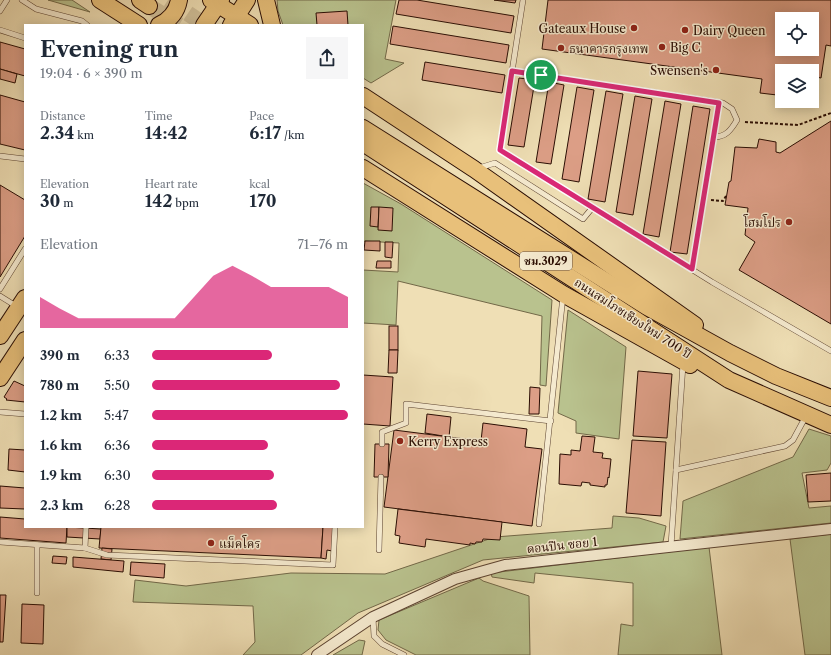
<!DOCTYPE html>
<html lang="en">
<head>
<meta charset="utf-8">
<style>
  :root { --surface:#fff; --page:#f6f6f7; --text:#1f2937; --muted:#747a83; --accent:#db2777 }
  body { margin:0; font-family:"Libre Caslon Text","Noto Serif Thai",serif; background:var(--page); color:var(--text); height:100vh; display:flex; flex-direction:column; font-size:15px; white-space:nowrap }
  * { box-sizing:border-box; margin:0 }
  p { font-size:13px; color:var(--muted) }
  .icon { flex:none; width:22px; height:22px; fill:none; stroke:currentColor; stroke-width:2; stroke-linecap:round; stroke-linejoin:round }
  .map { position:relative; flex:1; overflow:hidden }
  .sheet { position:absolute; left:24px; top:24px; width:340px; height:504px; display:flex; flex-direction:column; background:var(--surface); border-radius:0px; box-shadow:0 2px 10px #0003 }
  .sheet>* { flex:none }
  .tools { position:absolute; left:775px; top:12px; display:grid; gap:8px }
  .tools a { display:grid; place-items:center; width:44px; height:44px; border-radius:0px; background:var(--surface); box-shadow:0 2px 10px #0003; font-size:20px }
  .pin { position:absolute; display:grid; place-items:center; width:34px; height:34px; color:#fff; margin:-17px; border:2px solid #fff; border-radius:50%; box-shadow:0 1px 4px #0007 }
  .round { display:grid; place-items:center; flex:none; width:42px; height:42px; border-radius:0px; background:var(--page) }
  .summary { display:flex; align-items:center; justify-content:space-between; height:68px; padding:0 16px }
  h1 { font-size:22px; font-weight:700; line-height:30px }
  .figures { display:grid; grid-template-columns:repeat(3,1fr); gap:6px; height:68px; padding:4px 16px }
  .figures div { display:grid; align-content:center }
  .figures b { font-size:17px; font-weight:700 }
  .figures small { font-size:11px; font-weight:400 }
  .figures p { font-size:11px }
  .chart { height:112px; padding:8px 16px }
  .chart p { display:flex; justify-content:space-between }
  .chart svg { width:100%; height:72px; margin-top:4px; fill:var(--accent); opacity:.7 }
  ul { padding:0 16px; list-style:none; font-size:13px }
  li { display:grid; grid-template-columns:64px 48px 1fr; align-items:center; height:30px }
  li i { height:10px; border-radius:5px; background:var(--accent) }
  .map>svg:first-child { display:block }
</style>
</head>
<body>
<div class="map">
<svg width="831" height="655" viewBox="0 0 831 655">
  <rect width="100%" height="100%" fill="#efdfb5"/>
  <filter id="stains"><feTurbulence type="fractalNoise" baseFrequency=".005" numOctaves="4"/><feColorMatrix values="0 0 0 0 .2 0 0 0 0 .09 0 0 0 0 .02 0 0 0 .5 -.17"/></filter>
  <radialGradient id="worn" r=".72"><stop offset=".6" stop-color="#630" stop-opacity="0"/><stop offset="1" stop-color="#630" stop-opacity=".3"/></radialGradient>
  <g fill="#b9c28e" stroke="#726848">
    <polygon points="48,0 72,0 90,12"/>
    <polygon points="277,0 396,0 385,59 404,63 371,83 363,78 363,25 283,25 278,11"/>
    <polygon points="363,183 401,204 552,300 546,386 540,385 542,316 398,281 396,325 363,323 363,270 398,272 399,243 363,241"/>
    <polygon points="568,310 626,347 619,439 576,433 576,421 558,413"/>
    <polygon points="809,429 831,436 831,463 827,470 802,473 809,508 831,506 831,523 680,539 683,501 793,457"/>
    <polygon points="613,516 639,518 666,526 663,542 483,560 358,613 301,655 243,655 255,642 253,606 133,602 135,580 186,586 291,573 385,574 495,537 612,528"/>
    <polygon points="831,534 831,655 805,655 790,539"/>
    <polygon points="709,547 722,655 618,655 621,624 633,626 633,583 535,573 534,583 492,577 491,573"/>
    <polygon points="479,578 483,581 529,596 530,655 416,655 386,640 378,630 379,620"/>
    <polygon points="359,640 365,641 362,655 333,655"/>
  </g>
  <g fill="#dc9e86" stroke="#2a0d03" fill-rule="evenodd">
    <polygon points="399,0 417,0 514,16 511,33 396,14"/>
    <polygon points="494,0 516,0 515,3"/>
    <path d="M548,0H831V46L826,45L821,78L812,76V71H782V84H778L777,95L760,93L762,79L542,49ZM782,19H812V49H782Z"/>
    <polygon points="347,11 348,25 317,25 316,13"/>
    <polygon points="393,26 509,45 506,63 390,44"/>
    <polygon points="0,42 25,49 25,76 0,69"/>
    <polygon points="425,62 505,75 502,93 422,80"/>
    <polygon points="0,69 17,74 15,83 0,79"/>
    <polygon points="519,78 535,80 524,147 508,145"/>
    <polygon points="549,82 564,85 551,164 536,162"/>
    <polygon points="577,87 594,90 579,182 562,179"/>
    <polygon points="606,91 623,94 605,202 588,199"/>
    <polygon points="0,95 25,102 25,150 0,144"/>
    <polygon points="635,96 652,99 633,215 616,212"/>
    <polygon points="665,101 681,104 659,237 643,234"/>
    <polygon points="693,106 710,109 687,254 670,252"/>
    <polygon points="831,121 831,324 739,270 755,242 745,235 748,208 725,205 729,182 731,181 735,147 757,148 759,139 776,142 776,152 780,153"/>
    <polygon points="0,185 25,200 25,236 0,277"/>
    <polygon points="371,207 379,207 378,227 370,226"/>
    <polygon points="379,207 393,208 392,231 378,230"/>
    <polygon points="365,241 380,241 380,251 364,250"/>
    <polygon points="385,242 393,242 392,258 385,257"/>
    <polygon points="377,261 391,261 391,268 376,268"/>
    <rect x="389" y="326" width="9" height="24"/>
    <polygon points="389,350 398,350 397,373 388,373"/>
    <polygon points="638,371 672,374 667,438 633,436"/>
    <polygon points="363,375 393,377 390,426 363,424"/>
    <polygon points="14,381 25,386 25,402 6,400 7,399 4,397"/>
    <polygon points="530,387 540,388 539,414 529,414"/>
    <polygon points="427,414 451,417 449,437 425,433"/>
    <polygon points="483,423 527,429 525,447 542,449 532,526 384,507 394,430 481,441"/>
    <polygon points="582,436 595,437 593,452 603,453 602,458 611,459 609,478 608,477 607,485 605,485 605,487 590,485 590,483 582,482 581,486 559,484 560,454 571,455 571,450 580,451"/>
    <polygon points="632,440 666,442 661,516 626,513"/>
    <polygon points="375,444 389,444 388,477 374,477"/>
    <polygon points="9,449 25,450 25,472 8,470"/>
    <polygon points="831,473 831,501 808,502 806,475"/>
    <polygon points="0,486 25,488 25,509 0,508"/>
    <polygon points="398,509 502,522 500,540 483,539 482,542 476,542 475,544 470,543 470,545 426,539 425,547 399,543 400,536 395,535"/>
    <polygon points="0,517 25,519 25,527 67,527 66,543 0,538"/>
    <polygon points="67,527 101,529 100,539 67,537"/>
    <polygon points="101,527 323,527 321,558 99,548"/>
    <polygon points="323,527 333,527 332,551 327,550 326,559 321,558"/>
    <polygon points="102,548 112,549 111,560 101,559"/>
    <polygon points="53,556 67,557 66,564 52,563"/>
    <polygon points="73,557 124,561 123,572 73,567"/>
    <polygon points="131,562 165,564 164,578 130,575"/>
    <polygon points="0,595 6,595 3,642 0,642"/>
    <polygon points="22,604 44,605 43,644 21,643"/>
  </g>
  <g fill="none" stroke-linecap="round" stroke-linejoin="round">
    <g stroke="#d1c09a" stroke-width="16" stroke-dasharray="16 8" stroke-linecap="butt">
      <polyline points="168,0 205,25"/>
      <polyline points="149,6 179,25"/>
    </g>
    <g stroke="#5b4230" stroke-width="6">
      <g id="service">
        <polyline points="22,0 36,9 82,21 87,25"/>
        <polyline points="523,0 500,150 712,282 831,351"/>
        <polyline points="0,11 7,0"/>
        <polyline points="0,30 25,38"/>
        <path d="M512,71L723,103L732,109L737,120C731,130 726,137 714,137"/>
        <polyline points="0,156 25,159"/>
        <polyline points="479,168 495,163 583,219 593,207"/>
        <polyline points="692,269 719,103"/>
        <polyline points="0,289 25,249"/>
        <polyline points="0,296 16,306"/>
        <polyline points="0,412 25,414"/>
        <polyline points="382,444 382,432 406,423 406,404 551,421"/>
        <polyline points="676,470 785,446 793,440 806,416"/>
        <polyline points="539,524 563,296"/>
        <polyline points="0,542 85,548 107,555 333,565 335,527"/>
        <polyline points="671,546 683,364"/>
        <polyline points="85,548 86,527"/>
        <polyline points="379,550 381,477"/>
        <polyline points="37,593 37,545"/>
        <polyline points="373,618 374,636 382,644 404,655"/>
      </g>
    </g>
    <g stroke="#5b4230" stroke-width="12">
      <polyline id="minor" points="317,655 373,617 455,579 505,565 831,529"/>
    </g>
    <g stroke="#2a0d03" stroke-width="18">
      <g id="primary">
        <polyline points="100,0 139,25"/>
        <polyline points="140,0 149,6"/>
        <polyline points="211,0 250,25"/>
        <polyline points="266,0 272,25"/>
        <path d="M159,25C170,20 177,11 179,0"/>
        <polyline points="204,25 221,0"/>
        <polyline points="231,25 247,0"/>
        <polyline points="363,96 474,169 695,325"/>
        <polyline points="363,128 647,307 730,353 776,376 831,398"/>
        <polyline points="363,143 729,380 831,425"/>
        <polyline points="363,168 563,294 690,365"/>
        <polyline points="0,336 25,298"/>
        <polyline points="0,378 25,340"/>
      </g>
    </g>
    <g stroke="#2a0d03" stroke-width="2" stroke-dasharray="3 2" stroke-linecap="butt">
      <polyline points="745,122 798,125 831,113"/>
      <polyline points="711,200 723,201 726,196"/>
    </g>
    <use href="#service" stroke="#f5eacf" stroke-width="5"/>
    <use href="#minor" stroke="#f5eacf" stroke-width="10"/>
    <use href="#primary" stroke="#e8c07a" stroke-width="16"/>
  </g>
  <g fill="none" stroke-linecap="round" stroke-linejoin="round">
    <g stroke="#fff" stroke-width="8">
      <polygon id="route" points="512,71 719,103 692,269 500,150"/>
    </g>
    <use href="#route" stroke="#db2777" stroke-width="5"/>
  </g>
  <g fill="#8f2418" stroke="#f5eacf" stroke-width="1.5">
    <circle cx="634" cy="28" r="4"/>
    <circle cx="685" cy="30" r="4"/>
    <circle cx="662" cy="47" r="4"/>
    <circle cx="561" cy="48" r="4"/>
    <circle cx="716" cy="70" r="4"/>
    <circle cx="789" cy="222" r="4"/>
    <circle cx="400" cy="441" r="4"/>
    <circle cx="211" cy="543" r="4"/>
  </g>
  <g text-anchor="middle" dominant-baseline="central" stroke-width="3" stroke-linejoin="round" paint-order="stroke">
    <rect fill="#f5eacf" stroke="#674f40" stroke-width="1" x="520" y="252" width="52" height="18" rx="3"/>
    <g font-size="11" font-weight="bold" fill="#2a0d03">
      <text x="546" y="261">ชม.3029</text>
    </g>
    <g font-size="12" fill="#2a0d03" stroke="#f5eacf" text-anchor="start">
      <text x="626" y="28" text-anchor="end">Gateaux House</text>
      <text x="693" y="30">Dairy Queen</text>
      <text x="670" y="47">Big C</text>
      <text x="569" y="48">ธนาคารกรุงเทพ</text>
      <text x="708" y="70" text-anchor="end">Swensen's</text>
      <text x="781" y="222" text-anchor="end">โฮมโปร</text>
      <text x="408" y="441">Kerry Express</text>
      <text x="219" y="543">แม็คโคร</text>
    </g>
    <g font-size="12" fill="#2a0d03" stroke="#f5eacf">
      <text transform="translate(633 318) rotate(33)">ถนนสมโภชเชียงใหม่ 700 ปี</text>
      <text transform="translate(562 545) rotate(-6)">ดอนปิน ซอย 1</text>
    </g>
  </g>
  <rect width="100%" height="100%" filter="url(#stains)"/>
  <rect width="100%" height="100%" fill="url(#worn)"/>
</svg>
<div class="tools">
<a><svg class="icon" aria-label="locate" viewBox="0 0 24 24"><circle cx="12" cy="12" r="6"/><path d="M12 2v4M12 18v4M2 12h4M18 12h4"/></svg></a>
<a><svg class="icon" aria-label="layers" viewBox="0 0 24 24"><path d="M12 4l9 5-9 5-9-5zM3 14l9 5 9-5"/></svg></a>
</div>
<div class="pin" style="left:541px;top:75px;background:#1e9e55"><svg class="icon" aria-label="arrive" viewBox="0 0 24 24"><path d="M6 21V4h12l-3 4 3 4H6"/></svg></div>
<section class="sheet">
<div class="summary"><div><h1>Evening run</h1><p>19:04 · 6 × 390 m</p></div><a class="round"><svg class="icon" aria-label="share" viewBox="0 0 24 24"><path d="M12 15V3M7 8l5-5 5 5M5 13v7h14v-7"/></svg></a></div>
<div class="figures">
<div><p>Distance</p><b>2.34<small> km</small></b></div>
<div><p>Time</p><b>14:42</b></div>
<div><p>Pace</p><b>6:17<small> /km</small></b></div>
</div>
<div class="figures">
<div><p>Elevation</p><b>30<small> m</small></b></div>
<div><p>Heart rate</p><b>142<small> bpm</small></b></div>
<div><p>kcal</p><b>170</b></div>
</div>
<div class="chart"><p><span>Elevation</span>71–76 m</p>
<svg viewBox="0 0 160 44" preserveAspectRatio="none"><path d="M0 44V25L10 32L20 38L30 38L40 38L50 38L60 38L70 38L80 25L90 12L100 6L110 12L120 19L130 19L140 19L150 19L160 25V44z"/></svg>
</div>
<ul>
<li><b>390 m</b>6:33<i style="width:61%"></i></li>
<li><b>780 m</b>5:50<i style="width:96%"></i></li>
<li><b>1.2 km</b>5:47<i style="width:100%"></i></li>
<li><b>1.6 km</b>6:36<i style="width:59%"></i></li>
<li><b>1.9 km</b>6:30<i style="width:62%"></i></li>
<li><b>2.3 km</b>6:28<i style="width:64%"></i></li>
</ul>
</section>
</div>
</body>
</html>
